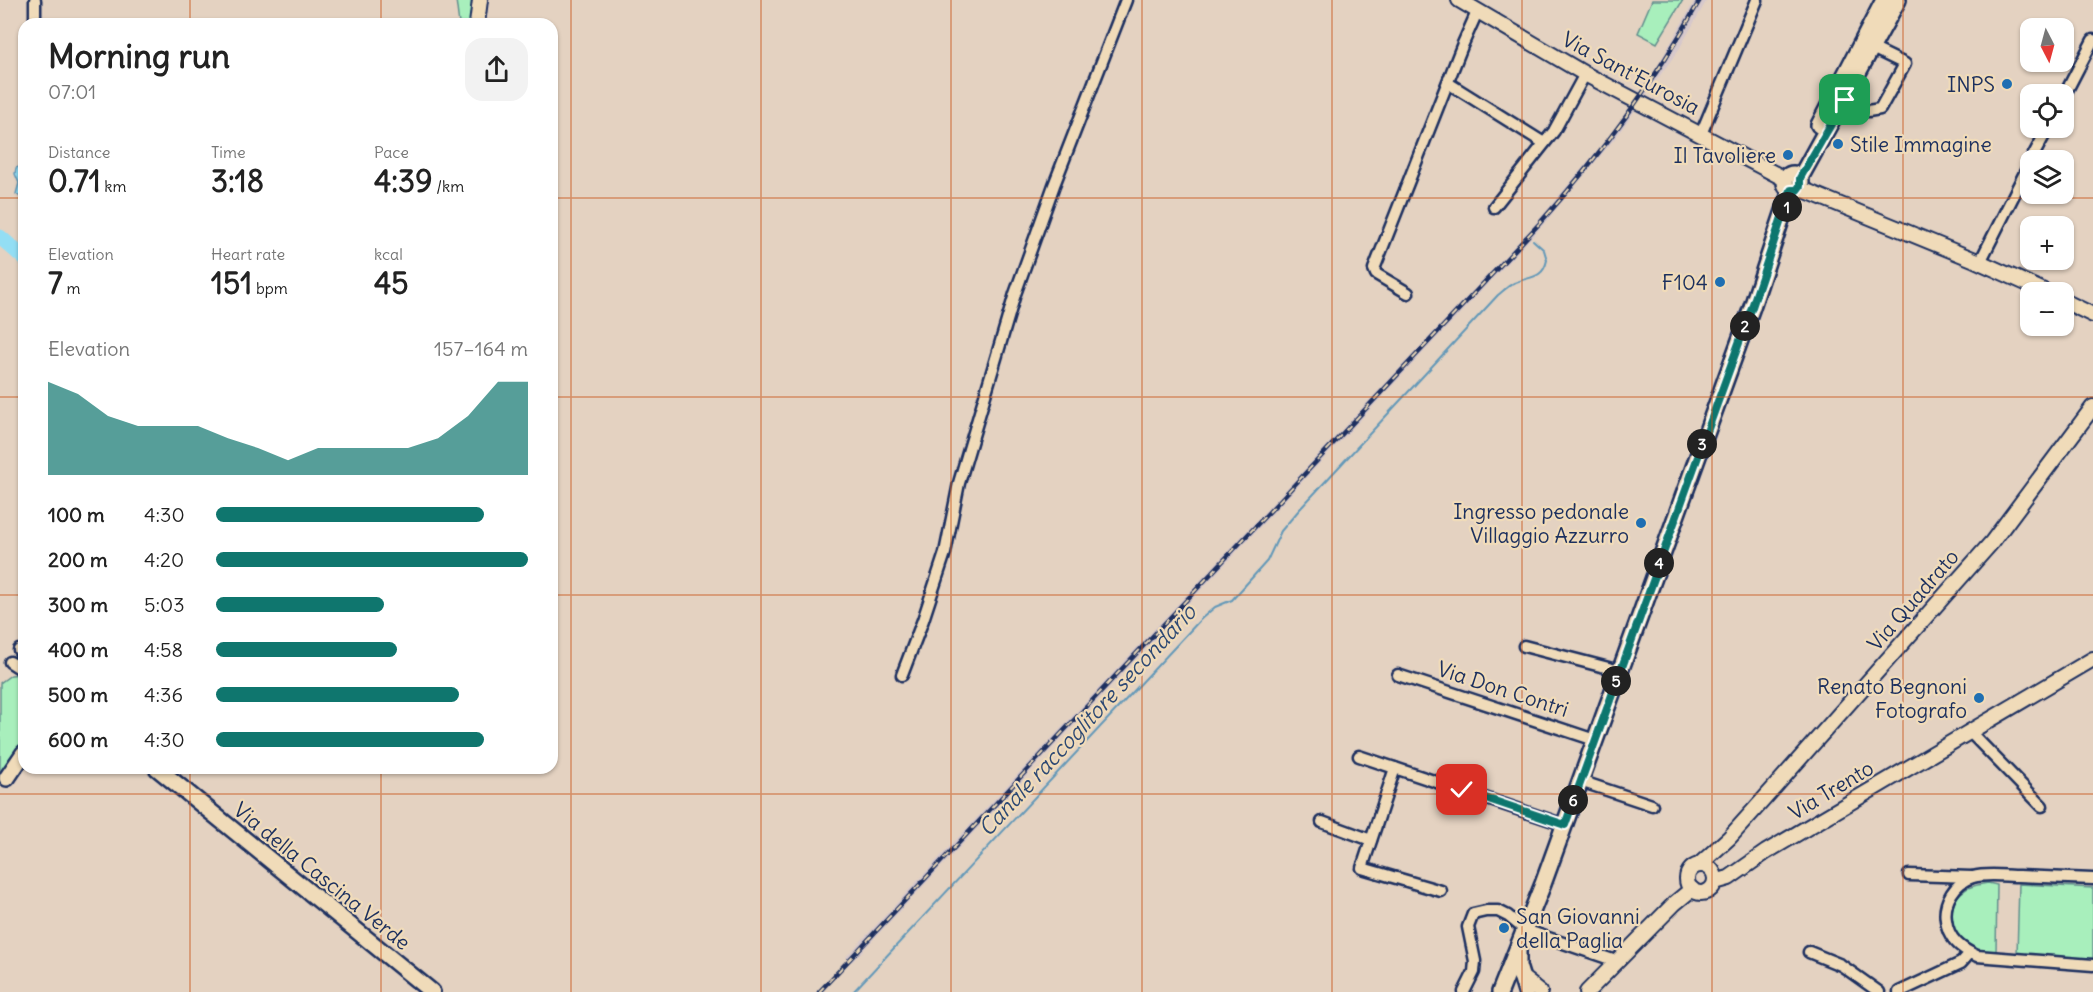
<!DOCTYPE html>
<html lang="en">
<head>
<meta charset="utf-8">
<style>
  :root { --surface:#fff; --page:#f2f2f2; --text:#222; --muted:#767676; --accent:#0f766e }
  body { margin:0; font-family:Delius,sans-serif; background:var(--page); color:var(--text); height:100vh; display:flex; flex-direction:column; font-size:22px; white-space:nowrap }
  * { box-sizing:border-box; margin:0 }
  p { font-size:20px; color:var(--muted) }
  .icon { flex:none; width:33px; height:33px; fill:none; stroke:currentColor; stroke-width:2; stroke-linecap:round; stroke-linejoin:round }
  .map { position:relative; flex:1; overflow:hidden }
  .sheet { position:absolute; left:18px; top:18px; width:540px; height:756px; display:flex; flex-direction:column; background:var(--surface); border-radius:18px; box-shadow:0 2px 4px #0004 }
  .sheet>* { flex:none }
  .needle { width:39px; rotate:174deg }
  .buttons { position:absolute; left:2020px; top:18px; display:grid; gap:12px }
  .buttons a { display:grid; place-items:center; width:54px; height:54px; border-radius:12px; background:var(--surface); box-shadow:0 2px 4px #0004; font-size:30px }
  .pin { position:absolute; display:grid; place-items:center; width:51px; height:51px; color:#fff; margin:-26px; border-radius:12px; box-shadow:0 3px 9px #0006 }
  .km { position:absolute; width:30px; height:30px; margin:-15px; border-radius:50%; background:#222; color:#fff; font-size:16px; line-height:30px; text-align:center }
  .round { display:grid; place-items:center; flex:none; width:63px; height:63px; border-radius:18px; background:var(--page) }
  .overview { display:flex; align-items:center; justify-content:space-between; height:102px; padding:0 30px }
  h1 { font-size:33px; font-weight:800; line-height:45px }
  .metrics { display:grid; grid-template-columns:repeat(3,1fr); gap:9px; height:102px; padding:6px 30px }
  .metrics div { display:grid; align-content:center }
  .metrics b { font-size:30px; font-weight:800 }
  .metrics small { font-size:16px; font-weight:400 }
  .metrics p { font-size:16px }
  .chart { height:168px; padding:12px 30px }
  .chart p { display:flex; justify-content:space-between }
  .chart svg { width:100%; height:108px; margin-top:6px; fill:var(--accent); opacity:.7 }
  ul { padding:0 30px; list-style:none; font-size:20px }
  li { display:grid; grid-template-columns:96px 72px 1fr; align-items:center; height:45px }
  li i { height:15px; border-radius:8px; background:var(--accent) }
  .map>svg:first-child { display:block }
</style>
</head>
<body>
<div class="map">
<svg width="2093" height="992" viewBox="0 0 2093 992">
  <rect width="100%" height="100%" fill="#e4d2c1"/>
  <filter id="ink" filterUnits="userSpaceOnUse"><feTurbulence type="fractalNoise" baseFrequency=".0167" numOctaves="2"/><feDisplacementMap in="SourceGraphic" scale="12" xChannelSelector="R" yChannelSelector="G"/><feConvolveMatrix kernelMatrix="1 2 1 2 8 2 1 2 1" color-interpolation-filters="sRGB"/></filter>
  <g filter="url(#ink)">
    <polygon fill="#d6c8cb" points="1695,0 1707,0 1679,49 1616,137 1542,226 852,962 846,957 1537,222 1611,134 1652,76"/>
    <g fill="#a8efbc" stroke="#628f8d" stroke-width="1.5">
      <polygon points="456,0 478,0 474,24 459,24"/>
      <polygon points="1652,0 1683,0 1657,43 1638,33"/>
      <polygon points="22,674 24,675 24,749 0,774 0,683 11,675"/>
      <path d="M1988,883L1997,885L1996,953C1987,952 1976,953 1968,948C1950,936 1945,902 1965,890C1972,885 1980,885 1988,883Z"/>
      <polygon points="2019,884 2093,888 2093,961 2017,955"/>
    </g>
    <polygon fill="#93def4" stroke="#6398b8" stroke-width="1.5" points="24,165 24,198 22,198 16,194 19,183 15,174 16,168"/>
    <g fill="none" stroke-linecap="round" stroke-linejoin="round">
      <path stroke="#6398b8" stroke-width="2" d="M853,992L1201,619L1215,607L1232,600L1267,561L1281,531L1299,510L1498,295C1503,291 1508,286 1514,283C1529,276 1543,280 1547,260L1544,250L1533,240"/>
      <polyline stroke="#93def4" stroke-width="15" points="0,237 24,258"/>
      <g stroke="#1b2f5e" stroke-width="15">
        <g id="street">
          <polyline points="35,0 35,24"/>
          <polyline points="1448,83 1544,143"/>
          <polyline points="2064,96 2093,40"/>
          <polyline points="1845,100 1857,107"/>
          <polyline points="1868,111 1880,109 1905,64 1872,48"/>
          <polyline points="1701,134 1757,0"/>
          <polyline points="2031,160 2048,128"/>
          <polyline points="1494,207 1554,131 1585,74"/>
          <polyline points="1980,262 2031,161"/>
          <polyline points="1408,293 1376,274 1374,269 1462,46 1477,12"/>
          <polyline points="1524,646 1620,671"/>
          <polyline points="19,650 24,655"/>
          <polyline points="10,662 24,671"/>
          <polyline points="902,675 923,620 945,553 959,483 1015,294 1054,185 1126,0"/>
          <polyline points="1398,675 1595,740"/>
          <polyline points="1970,732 2042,806"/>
          <polyline points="1359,756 1565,825"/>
          <polyline points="1395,768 1362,868 1441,891"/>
          <polyline points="1580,781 1652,805"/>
          <polyline points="1322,822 1371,840"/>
          <polyline points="1909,875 1972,877"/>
          <path d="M2093,879C2068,878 2044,877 2019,876C2005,876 1987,873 1973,877C1955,882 1943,902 1946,920C1948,939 1961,949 1977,956L2093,965"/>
          <polyline points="1809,952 1841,965 1879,992"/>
          <polyline points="1464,992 1474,972 1475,961 1468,927 1473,914 1486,911 1498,911 1508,916 1525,930 1616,961"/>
          <polyline points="1899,992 1961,963 1970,953"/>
        </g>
      </g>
      <g stroke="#1b2f5e" stroke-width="18">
        <g id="secondary">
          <polyline points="1459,0 1585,74 1785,179"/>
          <polyline points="477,24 480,0"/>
          <polyline points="1799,188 1975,260 2046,292"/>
          <polyline points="2064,301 2093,315"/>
          <polyline points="1699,865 1729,838 1764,799 1992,542 2093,407"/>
          <circle cx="1701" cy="879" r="14"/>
          <polyline points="1715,882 1729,878 1766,852 2093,659"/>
          <polyline points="1520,976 1540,992"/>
          <polyline points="1587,992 1675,903 1692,889"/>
        </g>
      </g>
      <g stroke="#1b2f5e" stroke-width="20">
        <g id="primary">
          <polyline points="1819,125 1884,0"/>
          <circle cx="1793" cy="182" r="8"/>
          <polyline points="1800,178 1898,0"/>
          <polyline points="157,768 432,992"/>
          <polyline points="7,778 24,753"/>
          <polyline points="1518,951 1518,966 1526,992"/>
          <polyline points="1500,992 1543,884 1752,307 1791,190"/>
        </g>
      </g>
      <use href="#street" stroke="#f0dbb9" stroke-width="10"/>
      <use href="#secondary" stroke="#f0dbb9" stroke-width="14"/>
      <use href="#primary" stroke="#f0dbb9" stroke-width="15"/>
      <g stroke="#1b2f5e" stroke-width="4.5">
        <path id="rail" d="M819,992L1539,224C1603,152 1654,83 1700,0"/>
      </g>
      <use href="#rail" stroke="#f0dbb9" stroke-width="2" stroke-dasharray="7" stroke-linecap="butt"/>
    </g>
  </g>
  <g fill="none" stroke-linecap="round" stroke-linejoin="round" filter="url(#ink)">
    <g stroke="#fff" stroke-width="12">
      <polyline id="route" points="1462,790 1565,825 1752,307 1791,190 1797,190 1800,186 1800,178 1845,100"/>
    </g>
    <use href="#route" stroke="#0f766e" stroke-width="8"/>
  </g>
  <path fill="none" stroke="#c95318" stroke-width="1.5" stroke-opacity="0.55" d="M190,0V24M381,0V24M571,0V992M761,0V992M951,0V992M1142,0V992M1332,0V992M1522,0V992M1712,0V992M1903,0V992M0,198H24M552,198H2093M0,397H24M552,397H2093M0,595H24M552,595H2093M190,768V992M381,768V992M0,794H2093"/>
  <g fill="#1f6fb2" stroke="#f0dbb9" stroke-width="2">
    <circle cx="2007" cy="84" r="6"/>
    <circle cx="1838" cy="144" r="6"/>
    <circle cx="1788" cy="155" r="6"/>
    <circle cx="1720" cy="282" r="6"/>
    <circle cx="1641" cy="523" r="6"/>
    <circle cx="1979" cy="698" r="6"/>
    <circle cx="1504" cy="928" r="6"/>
  </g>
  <g text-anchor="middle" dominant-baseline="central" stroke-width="4.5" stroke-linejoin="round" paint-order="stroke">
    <g font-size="21" fill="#1b2f5e" stroke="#f0dbb9">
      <text transform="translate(1631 73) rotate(28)">Via Sant'Eurosia</text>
      <text transform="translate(1913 600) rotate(-49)">Via Quadrato</text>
      <text transform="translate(1503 689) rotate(18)">Via Don Contri</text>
      <text transform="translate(1831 790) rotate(-31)">Via Trento</text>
      <text transform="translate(322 876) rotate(39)">Via della Cascina Verde</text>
    </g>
    <g font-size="21" fill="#1b2f5e" stroke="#f0dbb9" text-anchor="end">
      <text x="1995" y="84">INPS</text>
      <text x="1850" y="144" text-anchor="start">Stile Immagine</text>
      <text x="1776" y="155">Il Tavoliere</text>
      <text x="1708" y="282">F104</text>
      <text x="1629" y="511">Ingresso pedonale<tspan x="1629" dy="24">Villaggio Azzurro</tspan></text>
      <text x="1967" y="686">Renato Begnoni<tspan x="1967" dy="24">Fotografo</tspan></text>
      <text x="1516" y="916" text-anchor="start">San Giovanni<tspan x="1516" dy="24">della Paglia</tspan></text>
    </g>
    <g font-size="22" font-style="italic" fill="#2d4974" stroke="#f0dbb9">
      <text transform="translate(1087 720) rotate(-47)">Canale raccoglitore secondario</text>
    </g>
  </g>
</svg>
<div class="buttons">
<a><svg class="needle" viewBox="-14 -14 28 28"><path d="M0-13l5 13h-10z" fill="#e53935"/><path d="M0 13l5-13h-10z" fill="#767676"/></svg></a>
<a><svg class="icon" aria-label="locate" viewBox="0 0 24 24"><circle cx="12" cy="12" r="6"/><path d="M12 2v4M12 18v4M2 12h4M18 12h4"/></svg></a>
<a><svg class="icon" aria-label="layers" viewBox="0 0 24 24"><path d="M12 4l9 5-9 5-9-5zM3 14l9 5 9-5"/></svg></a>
<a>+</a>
<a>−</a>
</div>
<div class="pin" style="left:1845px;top:100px;background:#1e9e55"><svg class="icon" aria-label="arrive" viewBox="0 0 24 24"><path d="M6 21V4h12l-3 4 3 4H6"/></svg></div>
<div class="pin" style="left:1462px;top:790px;background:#d93025"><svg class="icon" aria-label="check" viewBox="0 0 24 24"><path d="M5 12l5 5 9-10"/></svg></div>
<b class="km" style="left:1787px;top:207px">1</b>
<b class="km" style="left:1745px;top:326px">2</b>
<b class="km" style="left:1702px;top:444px">3</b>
<b class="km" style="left:1659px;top:563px">4</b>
<b class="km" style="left:1616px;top:681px">5</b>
<b class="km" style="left:1573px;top:800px">6</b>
<section class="sheet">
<div class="overview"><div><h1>Morning run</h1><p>07:01</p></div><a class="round"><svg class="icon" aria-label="share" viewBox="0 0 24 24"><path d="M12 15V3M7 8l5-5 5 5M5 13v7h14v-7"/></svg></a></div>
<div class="metrics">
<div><p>Distance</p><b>0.71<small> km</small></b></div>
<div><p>Time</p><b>3:18</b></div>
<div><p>Pace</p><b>4:39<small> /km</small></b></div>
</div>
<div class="metrics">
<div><p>Elevation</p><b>7<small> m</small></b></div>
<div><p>Heart rate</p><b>151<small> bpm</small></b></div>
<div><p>kcal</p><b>45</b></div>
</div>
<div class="chart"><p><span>Elevation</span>157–164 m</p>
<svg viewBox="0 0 160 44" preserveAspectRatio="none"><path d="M0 44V6L10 11L20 20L30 24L40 24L50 24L60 29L70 33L80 38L90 33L100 33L110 33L120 33L130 29L140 20L150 6L160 6V44z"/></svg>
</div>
<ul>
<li><b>100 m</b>4:30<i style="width:86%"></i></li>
<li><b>200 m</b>4:20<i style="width:100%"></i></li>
<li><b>300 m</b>5:03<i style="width:54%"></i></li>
<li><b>400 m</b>4:58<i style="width:58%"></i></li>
<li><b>500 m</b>4:36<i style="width:78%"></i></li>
<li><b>600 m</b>4:30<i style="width:86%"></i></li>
</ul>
</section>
</div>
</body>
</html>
